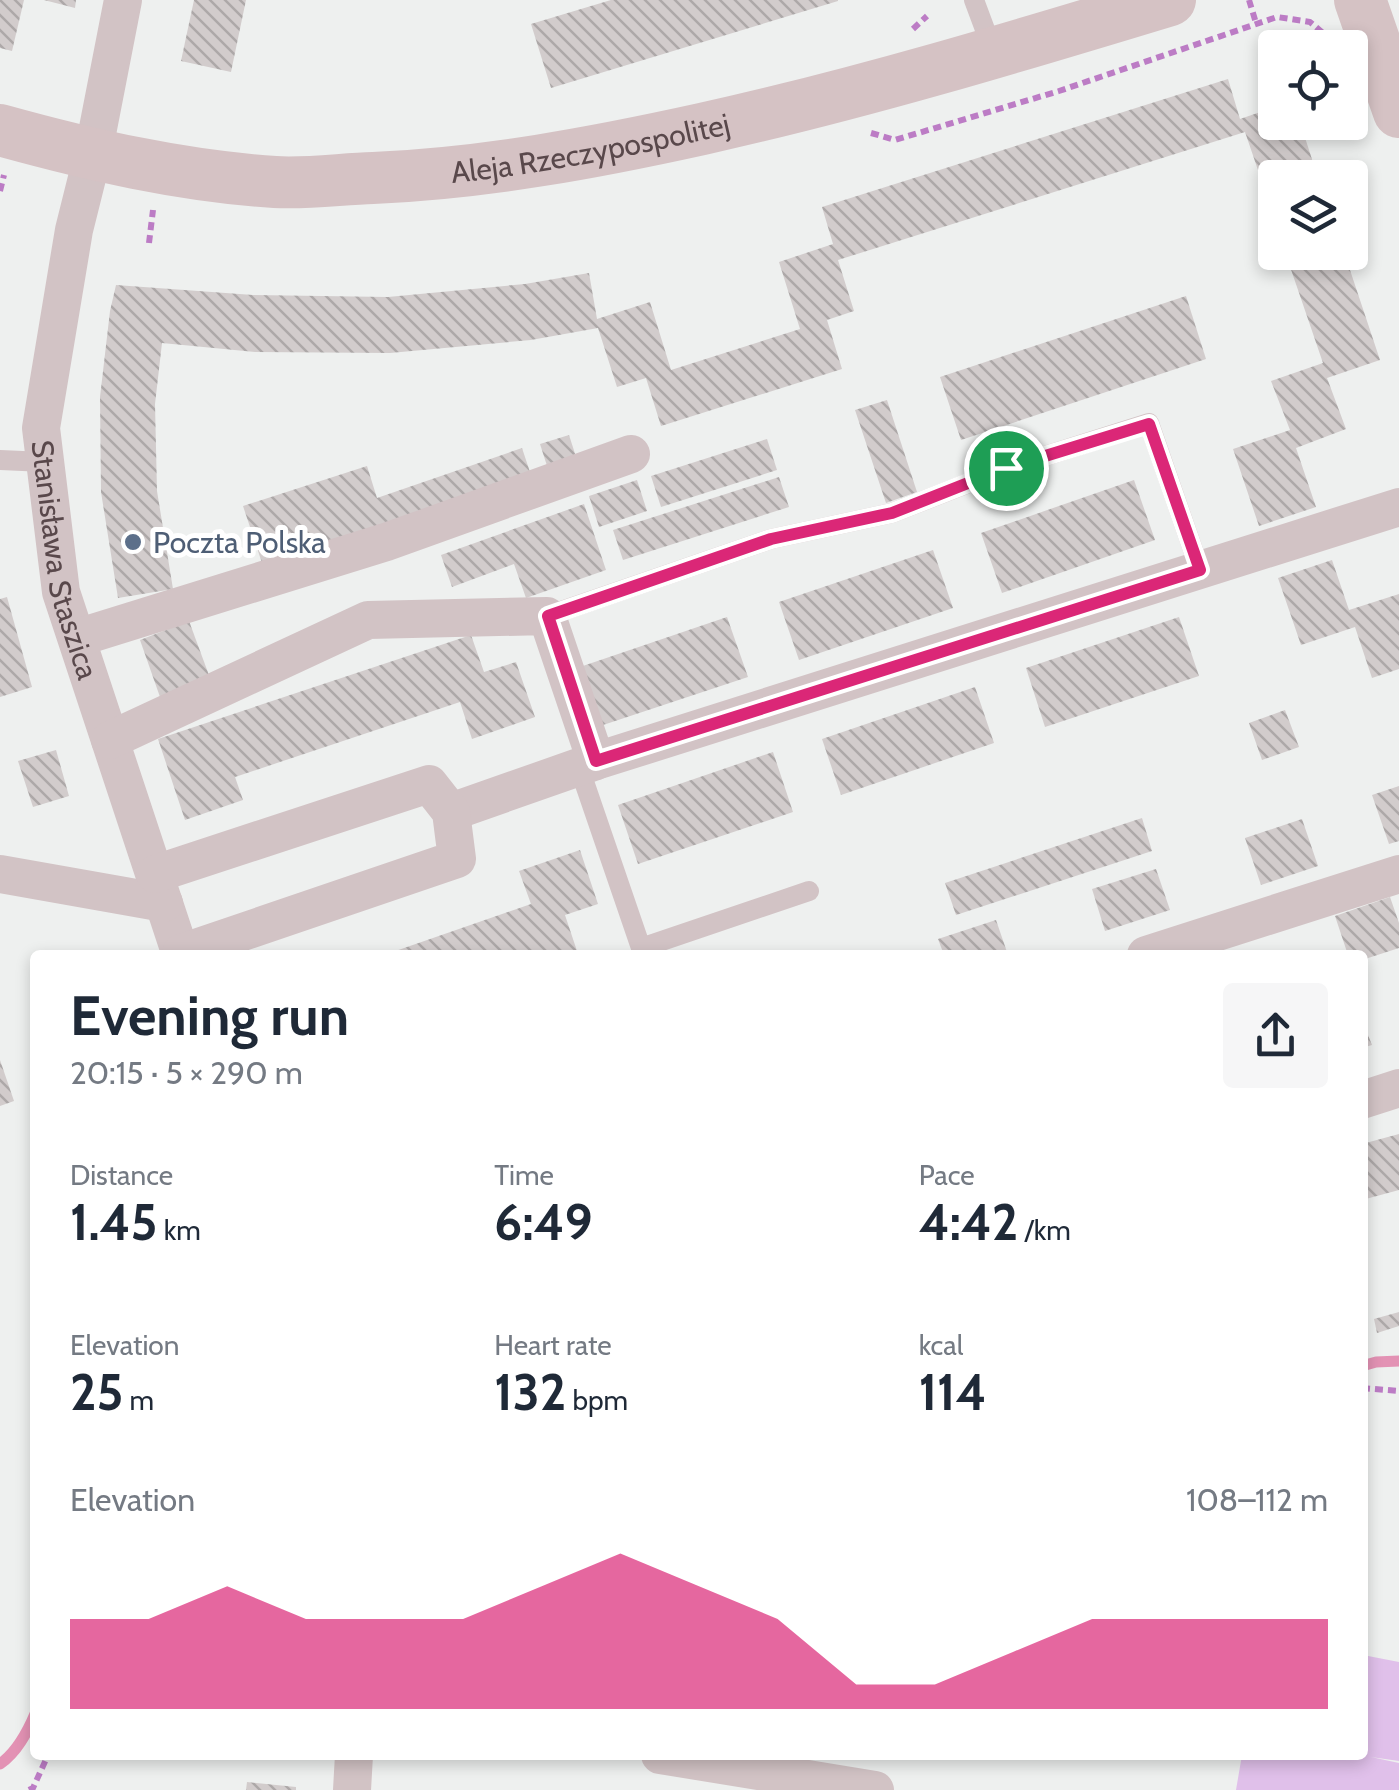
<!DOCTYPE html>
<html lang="en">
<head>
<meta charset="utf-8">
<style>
  :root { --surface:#fff; --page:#f6f6f7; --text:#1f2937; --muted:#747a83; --accent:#db2777 }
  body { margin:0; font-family:Cabin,sans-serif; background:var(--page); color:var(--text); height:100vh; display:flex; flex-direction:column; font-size:38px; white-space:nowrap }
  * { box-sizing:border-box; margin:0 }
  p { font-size:32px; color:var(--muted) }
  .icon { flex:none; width:55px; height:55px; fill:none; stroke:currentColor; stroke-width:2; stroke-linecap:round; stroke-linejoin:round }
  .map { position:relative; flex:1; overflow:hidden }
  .sheet { position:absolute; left:30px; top:950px; width:1338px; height:810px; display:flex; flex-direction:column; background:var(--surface); border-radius:10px; box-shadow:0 5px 15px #0003 }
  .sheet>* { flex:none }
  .buttons { position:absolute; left:1258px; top:30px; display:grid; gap:20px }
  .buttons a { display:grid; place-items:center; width:110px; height:110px; border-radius:10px; background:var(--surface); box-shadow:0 5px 15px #0003; font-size:50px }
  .pin { position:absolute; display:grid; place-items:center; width:85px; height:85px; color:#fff; margin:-42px; border:5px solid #fff; border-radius:50%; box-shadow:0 2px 10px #0007 }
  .round { display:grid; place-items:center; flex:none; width:105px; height:105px; border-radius:10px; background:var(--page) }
  .headline { display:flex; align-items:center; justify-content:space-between; height:170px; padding:0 40px }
  h1 { font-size:55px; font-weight:700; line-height:75px }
  .stats { display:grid; grid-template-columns:repeat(3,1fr); gap:15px; height:170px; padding:10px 40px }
  .stats div { display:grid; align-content:center }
  .stats b { font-size:50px; font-weight:700 }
  .stats small { font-size:28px; font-weight:400 }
  .stats p { font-size:28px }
  .chart { height:280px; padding:20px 40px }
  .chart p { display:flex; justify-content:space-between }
  .chart svg { width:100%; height:180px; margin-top:10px; fill:var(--accent); opacity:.7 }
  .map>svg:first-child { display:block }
</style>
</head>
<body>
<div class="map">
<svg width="1399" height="1790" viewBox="0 0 1399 1790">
  <defs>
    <pattern id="building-back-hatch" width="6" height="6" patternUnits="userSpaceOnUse" patternTransform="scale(2.5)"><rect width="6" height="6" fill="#d2cccc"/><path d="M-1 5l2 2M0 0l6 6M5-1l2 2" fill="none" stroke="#ada8a8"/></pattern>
  </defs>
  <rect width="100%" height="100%" fill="#eef0ef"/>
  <polygon fill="#e0c0ea" points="1363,1655 1399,1662 1399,1761 1371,1757 1399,1763 1399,1790 1236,1790 1242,1755 1363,1756"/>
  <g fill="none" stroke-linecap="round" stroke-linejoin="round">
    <g stroke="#e392b4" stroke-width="11">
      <polyline points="1362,1366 1376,1362 1399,1361"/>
      <path d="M0,1764C17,1752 27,1733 35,1714"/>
    </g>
  </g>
  <g fill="url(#building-back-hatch)">
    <polygon points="0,0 24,0 12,51 0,48"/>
    <polygon points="44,0 76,0 75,8"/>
    <polygon points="194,0 246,0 231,72 181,61"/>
    <polygon points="611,0 838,0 838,1 551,88 531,24"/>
    <polygon points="1228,79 1240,119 1275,107 1275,122 1300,122 1318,178 1275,178 1275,220 1245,132 838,260 854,311 827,320 842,369 661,426 646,378 617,387 598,328 531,340 390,353 255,352 162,343 155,404 157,491 173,589 118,598 101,492 100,397 110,311 116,285 253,295 388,297 525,284 589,273 597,319 650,302 671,370 800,329 779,262 833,244 822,207"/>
    <polygon points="1285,252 1344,252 1380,360 1327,378 1346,429 1296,448 1316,507 1259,526 1233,449 1290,430 1271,381 1323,363"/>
    <polygon points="1186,296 1206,359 961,440 940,377"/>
    <polygon points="887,400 917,492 886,503 855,410"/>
    <polygon points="569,435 578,463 549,472 540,444"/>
    <polygon points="767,439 777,470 661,507 651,476"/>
    <polygon points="522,448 532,478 264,569 243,506 367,466 377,498"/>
    <polygon points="779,477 789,507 623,560 613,530"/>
    <polygon points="637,480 647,511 599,527 589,496"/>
    <polygon points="1134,480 1155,540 1002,593 981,533"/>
    <polygon points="584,504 606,570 526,598 514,564 452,587 441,555"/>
    <polygon points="933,550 953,608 799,660 779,602"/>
    <polygon points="1332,560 1349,610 1399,594 1399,669 1372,678 1355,627 1301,645 1278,578"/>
    <polygon points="7,597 32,687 0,697 0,599"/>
    <polygon points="727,617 748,677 594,728 574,669"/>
    <polygon points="1179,617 1199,676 1045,727 1026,668"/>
    <polygon points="189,621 210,678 160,697 140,640"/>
    <polygon points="471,635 484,672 516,662 535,717 472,739 460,702 235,777 243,800 185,820 158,739"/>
    <polygon points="975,687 994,743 841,795 822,739"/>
    <polygon points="1285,710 1299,747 1262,760 1249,723"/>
    <polygon points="56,750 69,796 33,807 18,761"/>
    <polygon points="773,752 793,812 638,864 618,805"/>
    <polygon points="1399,786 1399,841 1389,844 1372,795"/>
    <polygon points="1142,818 1152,851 956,915 945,883"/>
    <polygon points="1302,819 1318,866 1261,885 1245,838"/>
    <polygon points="580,850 598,904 565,915 577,951 565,955 384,955 531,904 519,871"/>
    <polygon points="1156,869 1170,910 1105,931 1092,889"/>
    <polygon points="1390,897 1399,923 1399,948 1362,960 1362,955 1348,955 1335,916"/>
    <polygon points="996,920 1008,955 944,955 938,939"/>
    <polygon points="1362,1020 1372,1045 1362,1048"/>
    <polygon points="0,1060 14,1101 0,1106"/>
    <polygon points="1399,1134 1399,1190 1362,1200 1362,1144"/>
    <polygon points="1399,1312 1399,1326 1377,1333 1374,1319"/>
    <polygon points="247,1782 296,1787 296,1790 246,1790"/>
  </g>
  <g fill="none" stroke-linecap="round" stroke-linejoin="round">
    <g stroke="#bc7cc5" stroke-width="6" stroke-dasharray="8 5" stroke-linecap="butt">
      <polyline points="1249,0 1256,23"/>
      <polyline points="913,29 927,16"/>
      <polyline points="871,133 895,140 1059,91 1277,17 1310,22 1323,33"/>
      <polyline points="0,191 4,175"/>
      <polyline points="149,243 153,210"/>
      <polyline points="1362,1388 1399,1391"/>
      <polyline points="29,1790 33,1788 48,1755"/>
    </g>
    <g stroke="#d2c3c5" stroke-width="20">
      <polyline points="974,0 993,51"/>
      <polyline points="0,460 45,462"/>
      <polyline points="547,616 771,539 892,513 1007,468 1149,423 1200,570"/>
      <polyline points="579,767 641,948 809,891"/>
    </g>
    <g stroke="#d2c3c5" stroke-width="38">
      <path id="s1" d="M123,0L93,154L74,230L41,428L61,592L181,955"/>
      <polyline points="77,638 386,542 631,454"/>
      <polyline points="110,740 368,620 547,616 596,761"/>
      <polyline points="451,812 596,761 1399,507"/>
      <polyline points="0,874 164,903"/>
      <polyline points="155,874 429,784 451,812 457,859 181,953"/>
      <polyline points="1146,955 1399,874"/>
      <polyline points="1362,1100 1399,1088"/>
      <polyline points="660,1755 875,1790"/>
      <polyline points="352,1790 354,1755"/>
    </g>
    <g stroke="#d5c2c4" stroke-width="52">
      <polyline points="1360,0 1399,112"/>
      <path id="s2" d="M0,130C90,155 182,176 275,182C307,184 341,179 373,178C485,173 593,153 702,129C860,94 1015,47 1170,0"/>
    </g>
  </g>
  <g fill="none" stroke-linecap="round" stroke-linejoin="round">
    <g stroke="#fff" stroke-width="20">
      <polygon id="route" points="1149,424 1200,570 596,761 548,616 771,539 892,513 1006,468"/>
    </g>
    <use href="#route" stroke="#db2777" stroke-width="12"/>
  </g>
  <circle fill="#5c6f8a" stroke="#fff" stroke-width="4" cx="133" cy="542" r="10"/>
  <g text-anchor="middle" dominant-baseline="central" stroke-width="10" stroke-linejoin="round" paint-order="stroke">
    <g font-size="30" fill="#59484b" stroke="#fff">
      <text stroke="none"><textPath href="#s2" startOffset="598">Aleja Rzeczypospolitej</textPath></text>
      <text stroke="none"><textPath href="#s1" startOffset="570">Stanisława Staszica</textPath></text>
    </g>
    <g font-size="30" fill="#4e5e75" stroke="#fff" text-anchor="start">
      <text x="153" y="542">Poczta Polska</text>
    </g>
  </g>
</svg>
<div class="buttons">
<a><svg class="icon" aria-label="locate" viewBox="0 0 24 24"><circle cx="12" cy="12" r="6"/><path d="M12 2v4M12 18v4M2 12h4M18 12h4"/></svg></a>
<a><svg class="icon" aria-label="layers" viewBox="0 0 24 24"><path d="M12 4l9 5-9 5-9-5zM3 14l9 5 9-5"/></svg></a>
</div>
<div class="pin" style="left:1006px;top:468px;background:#1e9e55"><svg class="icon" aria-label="arrive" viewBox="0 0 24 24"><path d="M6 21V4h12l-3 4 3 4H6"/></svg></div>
<section class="sheet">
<div class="headline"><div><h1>Evening run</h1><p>20:15 · 5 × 290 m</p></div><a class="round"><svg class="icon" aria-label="share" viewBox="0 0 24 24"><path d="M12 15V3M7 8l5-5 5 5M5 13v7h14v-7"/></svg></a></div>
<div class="stats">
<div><p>Distance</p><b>1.45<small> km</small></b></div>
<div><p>Time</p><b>6:49</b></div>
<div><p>Pace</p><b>4:42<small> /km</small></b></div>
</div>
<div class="stats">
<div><p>Elevation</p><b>25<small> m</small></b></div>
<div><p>Heart rate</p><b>132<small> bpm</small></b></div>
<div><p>kcal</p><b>114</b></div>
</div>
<div class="chart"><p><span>Elevation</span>108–112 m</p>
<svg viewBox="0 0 160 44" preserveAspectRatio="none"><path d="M0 44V22L10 22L20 14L30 22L40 22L50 22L60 14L70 6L80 14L90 22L100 38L110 38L120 30L130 22L140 22L150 22L160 22V44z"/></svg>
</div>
</section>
</div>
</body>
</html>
